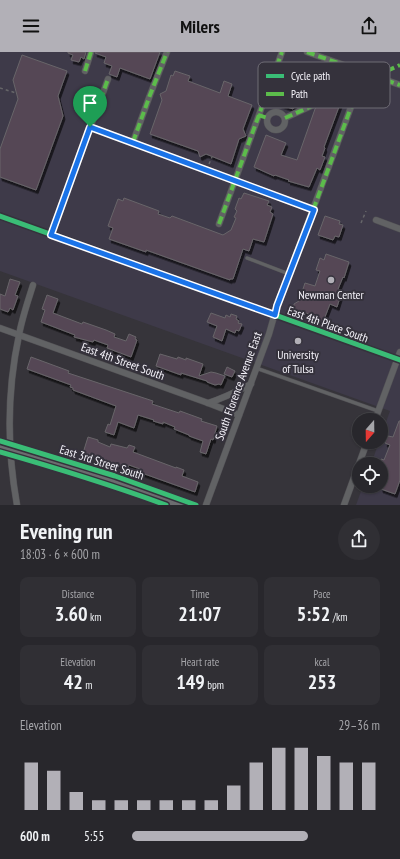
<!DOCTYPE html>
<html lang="en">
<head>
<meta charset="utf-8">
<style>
  :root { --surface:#28272c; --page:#302f34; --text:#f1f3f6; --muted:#a5a5a9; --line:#444448; --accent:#b2b0b7 }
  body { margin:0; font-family:"PT Sans Narrow",sans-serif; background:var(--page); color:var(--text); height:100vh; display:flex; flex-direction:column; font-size:15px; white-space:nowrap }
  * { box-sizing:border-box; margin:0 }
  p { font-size:13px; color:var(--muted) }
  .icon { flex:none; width:22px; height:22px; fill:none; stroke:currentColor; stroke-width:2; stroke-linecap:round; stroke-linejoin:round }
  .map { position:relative; height:453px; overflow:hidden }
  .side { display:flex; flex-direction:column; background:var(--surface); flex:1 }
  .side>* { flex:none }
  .needle { width:26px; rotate:200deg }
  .controls { position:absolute; left:352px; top:361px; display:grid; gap:8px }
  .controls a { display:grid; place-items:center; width:36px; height:36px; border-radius:50%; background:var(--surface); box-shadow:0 1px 3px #0004,0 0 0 1px var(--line); font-size:20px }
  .pin { position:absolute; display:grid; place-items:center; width:34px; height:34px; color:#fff; margin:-41px -17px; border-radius:50% 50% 50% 0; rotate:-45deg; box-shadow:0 0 4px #0007 }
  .pin .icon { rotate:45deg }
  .round { display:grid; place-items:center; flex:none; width:42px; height:42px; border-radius:21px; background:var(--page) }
  .overview { display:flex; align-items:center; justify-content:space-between; height:68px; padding:0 20px }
  h1 { font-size:22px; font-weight:600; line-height:30px }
  .metrics { display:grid; grid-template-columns:repeat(3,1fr); gap:6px; height:68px; padding:4px 20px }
  .metrics div { display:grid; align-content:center; border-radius:8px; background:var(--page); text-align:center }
  .metrics b { font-size:20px; font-weight:600 }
  .metrics small { font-size:11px; font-weight:400 }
  .metrics p { font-size:11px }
  .chart { height:112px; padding:8px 20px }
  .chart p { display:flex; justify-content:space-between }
  .chart svg { width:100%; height:72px; margin-top:4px; stroke:var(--accent); stroke-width:6 }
  ul { padding:0 20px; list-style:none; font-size:13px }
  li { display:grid; grid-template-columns:64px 48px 1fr; align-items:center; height:30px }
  li i { height:10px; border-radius:5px; background:var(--accent) }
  header { display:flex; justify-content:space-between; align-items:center; height:52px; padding:0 20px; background:var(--accent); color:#111; font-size:18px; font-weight:600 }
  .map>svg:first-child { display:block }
</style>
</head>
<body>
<header><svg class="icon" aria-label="menu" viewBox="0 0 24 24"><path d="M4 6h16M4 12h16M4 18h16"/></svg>Milers<svg class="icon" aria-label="share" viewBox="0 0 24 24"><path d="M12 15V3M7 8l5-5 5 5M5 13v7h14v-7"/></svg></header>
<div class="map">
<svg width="400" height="453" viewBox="0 0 400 453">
  <defs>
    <filter id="shadow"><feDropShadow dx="2" dy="3.5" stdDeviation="0" flood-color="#0009"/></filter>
  </defs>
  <rect width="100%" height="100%" fill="#36343a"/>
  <polygon fill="#3e3a49" points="0,0 400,0 400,453 356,453 363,434 381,434 381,412 371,412 379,390 381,390 381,384 390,359 0,219"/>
  <g fill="#544755" stroke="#686569" filter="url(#shadow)">
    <polygon points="68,0 86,0 84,7 81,5 79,10 71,8 73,3 68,1"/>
    <polygon points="95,0 160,0 150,27 120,16 117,25 109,22 112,14 104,11 106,5 95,1"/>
    <polygon points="22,3 67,19 58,44 63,64 36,138 0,125 0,97 18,47 13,28"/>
    <polygon points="284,16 331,33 329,39 329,41 327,44 327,47 330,49 333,49 340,52 324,95 325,96 322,104 325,105 320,118 317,116 309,135 288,129 289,128 275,123 274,124 254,115 266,83 286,91 281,103 297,108 315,57 317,54 316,50 314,49 311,49 309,45 301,50 296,48 293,57 272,49"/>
    <polygon points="175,19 190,24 188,29 220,41 224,29 232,32 228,44 252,53 243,77 246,84 239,87 231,112 206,102 200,105 198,99 150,82 162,48 160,42 166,39 171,23 173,24"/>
    <polygon points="244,141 269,149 267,153 272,155 270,160 273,162 264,190 253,187 249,199 243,197 233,227 230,227 230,228 146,198 146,200 109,187 113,176 108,174 118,147 123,149 124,146 159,159 158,162 170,166 172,164 223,183 231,178 236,166 234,165 237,159 235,157 239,146 241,147"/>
    <polygon points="325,164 340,169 339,172 343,173 339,185 335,184 333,188 318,183"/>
    <polygon points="326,202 349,210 344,226 343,225 338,237 342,239 337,255 330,252 323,270 310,265 311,263 301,259 298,261 296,258 294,258 294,252 299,249 305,231 315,234 320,219 316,218 320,206 324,208"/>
    <polygon points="10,227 20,230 15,243 18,244 13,258 10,256 8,260 0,257 0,242 5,244"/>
    <polygon points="47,243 58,247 53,261 82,272 83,270 106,278 115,282 114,285 126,289 129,282 136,285 135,287 137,288 131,305 107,296 108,293 94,288 93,290 74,285 75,283 41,270 45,258 42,257"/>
    <polygon points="211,261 225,266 226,263 230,265 231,262 237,264 236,267 239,269 238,271 242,272 239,279 236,278 235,281 226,277 222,289 213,285 217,274 207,270"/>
    <polygon points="160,302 177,307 178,305 186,308 186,306 203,312 199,324 211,320 216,321 225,324 221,333 219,332 215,333 207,330 207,329 181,321 181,323 156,314"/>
    <polygon points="31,305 69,319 68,321 153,349 152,352 179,361 180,359 202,367 201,369 217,374 213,388 211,387 206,402 200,400 203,389 189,384 189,383 174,377 175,375 163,370 163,372 153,369 154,368 138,363 134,376 118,370 114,383 105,380 108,372 110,373 116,354 73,338 73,336 70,335 71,333 27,317"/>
    <polygon points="227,315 235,319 232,325 224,322"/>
    <polygon points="399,369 400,369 400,428 395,442 381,437 381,407 384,408 390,393 385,391 388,384 393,385"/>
    <polygon points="88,385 98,388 98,390 110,395 111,392 127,396 129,393 135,395 133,400 176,416 176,415 184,418 182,424 198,430 195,440 139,420 140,417 129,413 128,416 89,402 89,403 83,401"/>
  </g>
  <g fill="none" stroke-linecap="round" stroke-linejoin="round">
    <polyline stroke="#535157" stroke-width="6" stroke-dasharray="6 3" stroke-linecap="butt" points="313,53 331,45"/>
    <g stroke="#515054" stroke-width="4">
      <g id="lane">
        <polyline points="247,206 289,222"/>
        <polyline points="256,316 378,359"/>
      </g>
    </g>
    <g stroke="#515054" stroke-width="7">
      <g id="street">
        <polyline points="307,0 400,33"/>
        <polyline points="85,19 91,0"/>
        <polyline points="334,44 345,14"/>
        <polyline points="331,45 334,44 353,51"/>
        <circle cx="276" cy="69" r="9"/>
        <polyline points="285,66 313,53"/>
        <polyline points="90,75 314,158"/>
        <polyline points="133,90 150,43 167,0"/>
        <polyline points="0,164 400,308"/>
        <polyline points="376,168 400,177"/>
        <polyline points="219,172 282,0"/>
        <polyline points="51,183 108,27"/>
        <polyline points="0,276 208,351 239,363"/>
        <path d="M208,351C224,346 236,340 251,332"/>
        <polyline points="375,368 400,300"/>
        <path d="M17,453C7,397 7,339 19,283C22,266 28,249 33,233"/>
        <polyline points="206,453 269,282 277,254 364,20"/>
        <polyline points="344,453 367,390"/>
      </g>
    </g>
    <g stroke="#515054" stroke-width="9">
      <polyline id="secondary" points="0,395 120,431 182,453"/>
    </g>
    <g stroke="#666669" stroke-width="1.5" stroke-dasharray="3 3" stroke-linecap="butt">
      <polyline points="0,36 16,41"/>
      <polyline points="209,112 212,105"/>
      <polyline points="361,171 366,159"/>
    </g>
    <use href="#lane" stroke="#616264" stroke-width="3"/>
    <use href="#street" stroke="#616264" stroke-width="6"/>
    <use href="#secondary" stroke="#6c6c6f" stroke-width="8"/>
    <g stroke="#5cbc4b" stroke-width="4" stroke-dasharray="8 4" stroke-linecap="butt">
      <polyline points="307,0 400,33"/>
      <polyline points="85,19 91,0"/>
      <polyline points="376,24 400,13"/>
      <polyline points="334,44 345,14"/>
      <polyline points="258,63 268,66"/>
      <polyline points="285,66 334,44 353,51"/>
      <polyline points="90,75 314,158"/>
      <polyline points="133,90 150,43 167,0"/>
      <polyline points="219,172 282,0"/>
      <polyline points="305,180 364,20"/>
      <polyline points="51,183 108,27"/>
    </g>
    <g stroke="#35323c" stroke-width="8">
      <g id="cycleway">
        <polyline points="0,164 400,308"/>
        <polyline points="0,389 115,424 196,453"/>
        <path d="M0,400C56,416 111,433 166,453"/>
      </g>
    </g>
    <use href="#cycleway" stroke="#3abd76" stroke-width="5"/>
  </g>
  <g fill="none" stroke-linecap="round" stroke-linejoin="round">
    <g stroke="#fff" stroke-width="8">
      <polygon id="route" points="90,75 314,158 277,254 275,263 51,183"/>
    </g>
    <use href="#route" stroke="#1a73e8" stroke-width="5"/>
  </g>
  <g fill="#b2b0b7" stroke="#35323c" stroke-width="1.5">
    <circle cx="331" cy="228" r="4"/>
    <circle cx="298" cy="289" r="4"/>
  </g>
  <g text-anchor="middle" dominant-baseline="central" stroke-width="4" stroke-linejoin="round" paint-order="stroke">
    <g font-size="12" fill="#f5f3fa" stroke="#35323c">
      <text x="331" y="242">Newman Center</text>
      <text x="298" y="302">University<tspan x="298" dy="14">of Tulsa</tspan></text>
    </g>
    <g font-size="12" fill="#f5f3fa" stroke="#35323c">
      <text transform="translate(328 272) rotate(20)">East 4th Place South</text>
      <text transform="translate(123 309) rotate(20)">East 4th Street South</text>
      <text transform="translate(238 334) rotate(-70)">South Florence Avenue East</text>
      <text transform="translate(102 410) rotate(18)">East 3rd Street South</text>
    </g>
  </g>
  <rect x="258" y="10" width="132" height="46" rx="6" fill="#35323c" stroke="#6f6c75" stroke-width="1"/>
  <rect x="266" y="22" width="18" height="4" fill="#3abd76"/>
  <rect x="266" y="40" width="18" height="4" fill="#5cbc4b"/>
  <g font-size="11" fill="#f5f3fa">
    <text x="291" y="28">Cycle path</text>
    <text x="291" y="46">Path</text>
  </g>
</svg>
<div class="controls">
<a><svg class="needle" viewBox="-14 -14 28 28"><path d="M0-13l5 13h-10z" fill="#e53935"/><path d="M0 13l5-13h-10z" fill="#a5a5a9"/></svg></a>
<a><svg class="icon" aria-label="locate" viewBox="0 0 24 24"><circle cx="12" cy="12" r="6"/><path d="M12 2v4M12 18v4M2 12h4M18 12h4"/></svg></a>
</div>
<div class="pin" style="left:90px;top:75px;background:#1e9e55"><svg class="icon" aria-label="arrive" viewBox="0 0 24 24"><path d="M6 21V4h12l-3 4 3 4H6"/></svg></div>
</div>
<section class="side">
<div class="overview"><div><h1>Evening run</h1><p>18:03 · 6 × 600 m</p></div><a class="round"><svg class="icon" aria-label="share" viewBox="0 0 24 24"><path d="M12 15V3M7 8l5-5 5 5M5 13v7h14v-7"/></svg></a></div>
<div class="metrics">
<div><p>Distance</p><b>3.60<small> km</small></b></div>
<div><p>Time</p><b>21:07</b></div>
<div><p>Pace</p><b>5:52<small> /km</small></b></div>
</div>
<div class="metrics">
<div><p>Elevation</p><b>42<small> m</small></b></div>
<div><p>Heart rate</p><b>149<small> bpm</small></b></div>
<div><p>kcal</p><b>253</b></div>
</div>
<div class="chart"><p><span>Elevation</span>29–36 m</p>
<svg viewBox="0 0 160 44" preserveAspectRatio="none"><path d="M5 44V15M15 44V20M25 44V33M35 44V38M45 44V38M55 44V38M65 44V38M75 44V38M85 44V38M95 44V29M105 44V15M115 44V6M125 44V6M135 44V11M145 44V15M155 44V15"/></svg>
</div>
<ul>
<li><b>600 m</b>5:55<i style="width:71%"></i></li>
</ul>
</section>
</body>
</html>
